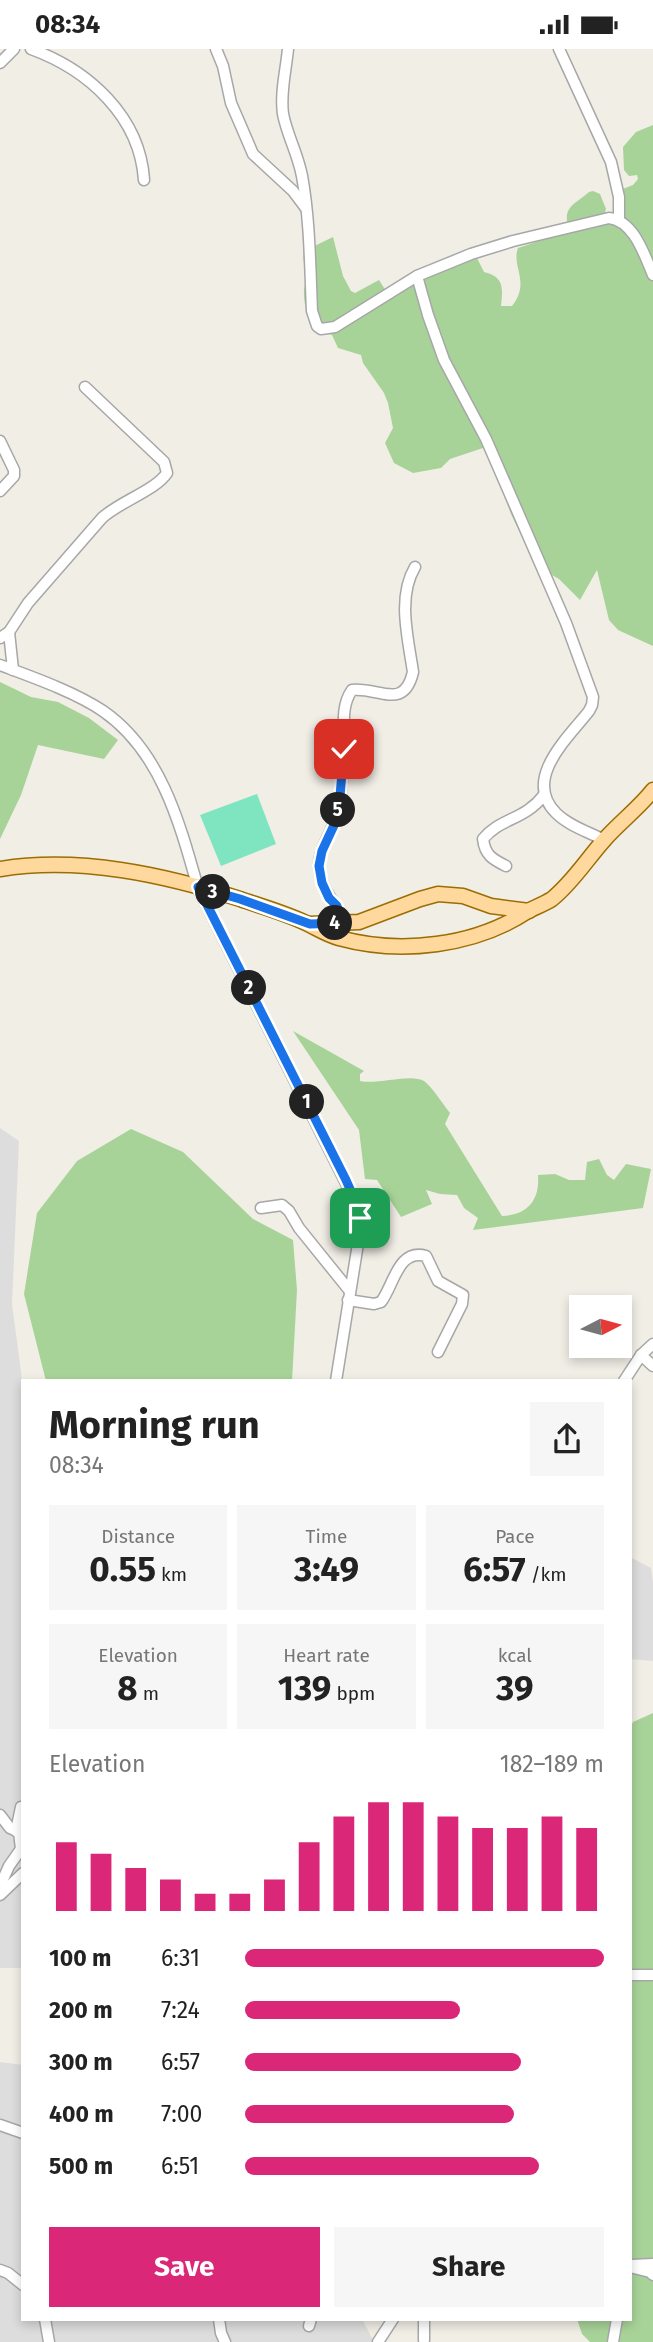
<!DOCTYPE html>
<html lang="en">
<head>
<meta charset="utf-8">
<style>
  :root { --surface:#fff; --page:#f6f6f6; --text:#222; --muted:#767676; --accent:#db2777 }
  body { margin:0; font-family:"Fira Sans",sans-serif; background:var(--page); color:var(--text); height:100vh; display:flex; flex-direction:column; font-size:26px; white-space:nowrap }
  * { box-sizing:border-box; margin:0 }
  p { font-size:23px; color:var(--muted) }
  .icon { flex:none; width:38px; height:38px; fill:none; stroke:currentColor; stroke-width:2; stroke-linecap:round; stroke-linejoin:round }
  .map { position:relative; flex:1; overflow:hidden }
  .sheet { position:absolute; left:21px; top:1330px; width:611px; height:942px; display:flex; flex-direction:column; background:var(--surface); border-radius:0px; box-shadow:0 4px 10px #0003 }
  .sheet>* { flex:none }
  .needle { width:46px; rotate:84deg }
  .controls { position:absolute; left:569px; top:1246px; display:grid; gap:14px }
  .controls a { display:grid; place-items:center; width:63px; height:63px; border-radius:0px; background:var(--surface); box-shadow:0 4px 10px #0003; font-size:35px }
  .pin { position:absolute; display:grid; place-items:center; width:60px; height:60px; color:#fff; margin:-30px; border-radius:14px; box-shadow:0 4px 10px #0006 }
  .km { position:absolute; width:35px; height:35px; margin:-18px; border-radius:50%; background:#222; color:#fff; font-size:19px; line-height:35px; text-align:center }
  .round { display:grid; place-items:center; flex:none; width:74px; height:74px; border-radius:0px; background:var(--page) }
  .summary { display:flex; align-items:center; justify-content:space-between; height:119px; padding:0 28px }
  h1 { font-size:38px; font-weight:700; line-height:52px }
  .stats { display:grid; grid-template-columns:repeat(3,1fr); gap:10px; height:119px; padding:7px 28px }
  .stats div { display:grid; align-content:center; border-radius:0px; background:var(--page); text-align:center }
  .stats b { font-size:35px; font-weight:700 }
  .stats small { font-size:19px; font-weight:400 }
  .stats p { font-size:19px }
  .chart { height:196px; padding:14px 28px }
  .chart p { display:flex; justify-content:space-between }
  .chart svg { width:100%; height:126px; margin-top:7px; stroke:var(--accent); stroke-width:6 }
  .primary-button { display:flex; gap:14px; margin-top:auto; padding:14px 28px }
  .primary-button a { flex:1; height:80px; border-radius:0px; background:var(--accent); color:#fff; font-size:28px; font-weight:700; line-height:80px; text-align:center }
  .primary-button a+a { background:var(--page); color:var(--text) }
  ul { padding:0 28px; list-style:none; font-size:23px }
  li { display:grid; grid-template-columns:112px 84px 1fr; align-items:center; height:52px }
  li i { height:18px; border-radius:9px; background:var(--accent) }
  .status { display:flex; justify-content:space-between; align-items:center; height:49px; padding:0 35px; background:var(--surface); direction:ltr }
  .status svg { height:19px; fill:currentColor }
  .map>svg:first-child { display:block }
</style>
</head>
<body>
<div class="status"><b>08:34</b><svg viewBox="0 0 49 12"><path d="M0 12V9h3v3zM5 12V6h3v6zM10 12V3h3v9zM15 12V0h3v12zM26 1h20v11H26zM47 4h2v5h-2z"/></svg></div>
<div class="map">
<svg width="653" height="2293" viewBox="0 0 653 2293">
  <rect width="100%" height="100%" fill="#f1eee6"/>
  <g fill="#dedddd">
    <polygon points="0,1079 19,1092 12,1255 23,1338 23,1919 0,1919"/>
    <polygon points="630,1508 651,1519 653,1534 653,1612 630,1610"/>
    <polygon points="0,2013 23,2016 23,2270 362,2270 374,2293 0,2293"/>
  </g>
  <g fill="#a7d398">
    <path d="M653,76V597L618,581L609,571L597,521L580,551L559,530L536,517L511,465L486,398L450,410L441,419L413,424L394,414L385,394L393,379L388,354L384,344L363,314L361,306L338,299L332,286C312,280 303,262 304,241C305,236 306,230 306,224C305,215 302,211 304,202L333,188L343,227L351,242L355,244L379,231L389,247L476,207L484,223C504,228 503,238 501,257H512C531,233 511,218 518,199L569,182C562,157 573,157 589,143L593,142L600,145L606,160L604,167L612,171L620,141L633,136L638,130L637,126L629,127L624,121L623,98L636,83Z"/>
    <polygon points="0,633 31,648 58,653 89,669 118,691 104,710 38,696 21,746 0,790"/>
    <path d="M293,982L364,1022L360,1025V1032C377,1036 411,1024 424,1032C433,1039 442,1054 450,1064L445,1075L502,1167C527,1166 540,1152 538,1126L555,1125L569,1131H585L587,1113L599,1110L607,1126L614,1131L626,1115L651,1120L643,1159L473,1181L478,1169L464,1159L457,1146L440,1145L426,1141L432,1155L401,1168L377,1131L365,1130L359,1081Z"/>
    <polygon points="131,1080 183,1103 253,1170 293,1191 297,1241 292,1332 46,1332 24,1245 37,1164 77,1112"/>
    <polygon points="653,1664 653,2293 590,2293 582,2285 577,2270 630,2270 630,1680 633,1673"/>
  </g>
  <polygon fill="#7fe5c1" points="257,745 276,795 221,817 200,766"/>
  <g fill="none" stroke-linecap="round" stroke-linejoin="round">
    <g stroke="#a7a7a7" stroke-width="13">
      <g id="minor">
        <path d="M31,0C89,21 140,68 144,131"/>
        <polyline points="216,0 223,17 231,54 253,105 293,142 305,158"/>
        <path d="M288,0C286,21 280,44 283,65C287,86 298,105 302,127C310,171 310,217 312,262L317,277L321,280L335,278L417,227L471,205L513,192L609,169C634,172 644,205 653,226"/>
        <polyline points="559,0 611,113 619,148 619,170"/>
        <polyline points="0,14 14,0"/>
        <path d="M417,227L428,266L444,311L486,390L566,574L593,648L592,656L589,662C568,689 522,730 556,764C569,777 589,783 604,791"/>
        <polyline points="0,392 14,421 14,427 0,442"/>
        <polyline points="9,583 13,621"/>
        <path d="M0,589L9,583L28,554L102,469C119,453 156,441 167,424L164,413L85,338"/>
        <path d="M0,616C32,628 75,643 103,662C161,702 180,775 198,839L357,1156L360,1182L336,1332"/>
        <path d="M506,817C492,810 485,806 483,790C500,769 525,771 544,746"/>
        <path d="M340,889C345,853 322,850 319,819C318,798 336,779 339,758C342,739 343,718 344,699C345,679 340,658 352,641C379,638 404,662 413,623C408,589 397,548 415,518"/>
        <polyline points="261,1159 282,1156 289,1162 299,1179 349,1241"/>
        <path d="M348,1251L374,1255L381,1253C394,1236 398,1199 426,1207L438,1232L463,1246L462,1255L438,1303"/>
        <polyline points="641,1306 653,1317"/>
        <polyline points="624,1332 641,1306 653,1295"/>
        <polyline points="0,1766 10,1779 19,1783 21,1800 9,1817 0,1837"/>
        <polyline points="16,1782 21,1758"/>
        <polyline points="0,1846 23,1824"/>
        <polyline points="630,1926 653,1926"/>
        <polyline points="0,2076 23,2084"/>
        <polyline points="632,2216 653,2215"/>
        <polyline points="630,2218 650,2223 653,2226"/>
        <polyline points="0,2221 8,2224 23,2236"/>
        <polyline points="45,2270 49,2293"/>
        <polyline points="219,2270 221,2284 225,2293"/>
        <polyline points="424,2270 424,2291"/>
        <polyline points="309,2277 311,2270"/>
        <polyline points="378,2293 393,2270"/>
        <polyline points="613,2293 617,2270"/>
      </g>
    </g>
    <g stroke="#9c6d00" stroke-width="17">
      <g id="major">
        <path d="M0,820C80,807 165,826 240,850C263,858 289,865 310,876C320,881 328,886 339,889C401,906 475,897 528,862C536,858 544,855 552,850C573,833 587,810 605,790C620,773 639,759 653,741"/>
        <polyline points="310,875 359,873 420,850 438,845 463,847 491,857 529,862"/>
      </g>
    </g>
    <use href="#minor" stroke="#fff" stroke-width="10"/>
    <use href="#major" stroke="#ffd89d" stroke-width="14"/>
  </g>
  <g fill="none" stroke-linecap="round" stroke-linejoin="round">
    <g stroke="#fff" stroke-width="14">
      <polyline id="route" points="344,700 339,759 336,772 322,802 319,817 322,834 329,849 337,857 342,874 310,875 240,850 198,838 346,1131 357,1156 360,1169"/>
    </g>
    <use href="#route" stroke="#1a73e8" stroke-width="9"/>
  </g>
</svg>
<div class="controls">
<a><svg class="needle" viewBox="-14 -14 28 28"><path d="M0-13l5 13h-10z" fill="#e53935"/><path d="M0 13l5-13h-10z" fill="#767676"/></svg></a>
</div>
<div class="pin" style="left:360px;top:1169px;background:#1e9e55"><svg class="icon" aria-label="arrive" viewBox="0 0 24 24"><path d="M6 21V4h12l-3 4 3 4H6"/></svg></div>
<div class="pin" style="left:344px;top:700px;background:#d93025"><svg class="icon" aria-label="check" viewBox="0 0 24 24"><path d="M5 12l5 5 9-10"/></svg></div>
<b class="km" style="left:307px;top:1053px">1</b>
<b class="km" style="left:249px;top:939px">2</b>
<b class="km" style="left:213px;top:843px">3</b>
<b class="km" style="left:335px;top:874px">4</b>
<b class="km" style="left:338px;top:761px">5</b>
<section class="sheet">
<div class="summary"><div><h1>Morning run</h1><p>08:34</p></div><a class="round"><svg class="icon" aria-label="share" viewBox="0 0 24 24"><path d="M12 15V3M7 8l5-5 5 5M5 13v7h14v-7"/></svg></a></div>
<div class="stats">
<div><p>Distance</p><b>0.55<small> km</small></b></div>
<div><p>Time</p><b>3:49</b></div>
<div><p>Pace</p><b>6:57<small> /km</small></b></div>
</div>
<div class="stats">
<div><p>Elevation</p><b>8<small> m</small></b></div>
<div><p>Heart rate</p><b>139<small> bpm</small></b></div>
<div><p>kcal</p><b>39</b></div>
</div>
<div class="chart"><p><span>Elevation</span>182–189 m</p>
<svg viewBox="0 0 160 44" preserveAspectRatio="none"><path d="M5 44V20M15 44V24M25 44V29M35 44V33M45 44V38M55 44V38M65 44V33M75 44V20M85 44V11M95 44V6M105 44V6M115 44V11M125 44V15M135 44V15M145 44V11M155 44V15"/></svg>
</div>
<ul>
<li><b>100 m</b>6:31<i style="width:100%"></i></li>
<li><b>200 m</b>7:24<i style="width:60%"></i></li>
<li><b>300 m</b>6:57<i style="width:77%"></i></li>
<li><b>400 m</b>7:00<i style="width:75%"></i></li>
<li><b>500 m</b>6:51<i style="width:82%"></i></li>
</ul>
<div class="primary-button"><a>Save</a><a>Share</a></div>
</section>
</div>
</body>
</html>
